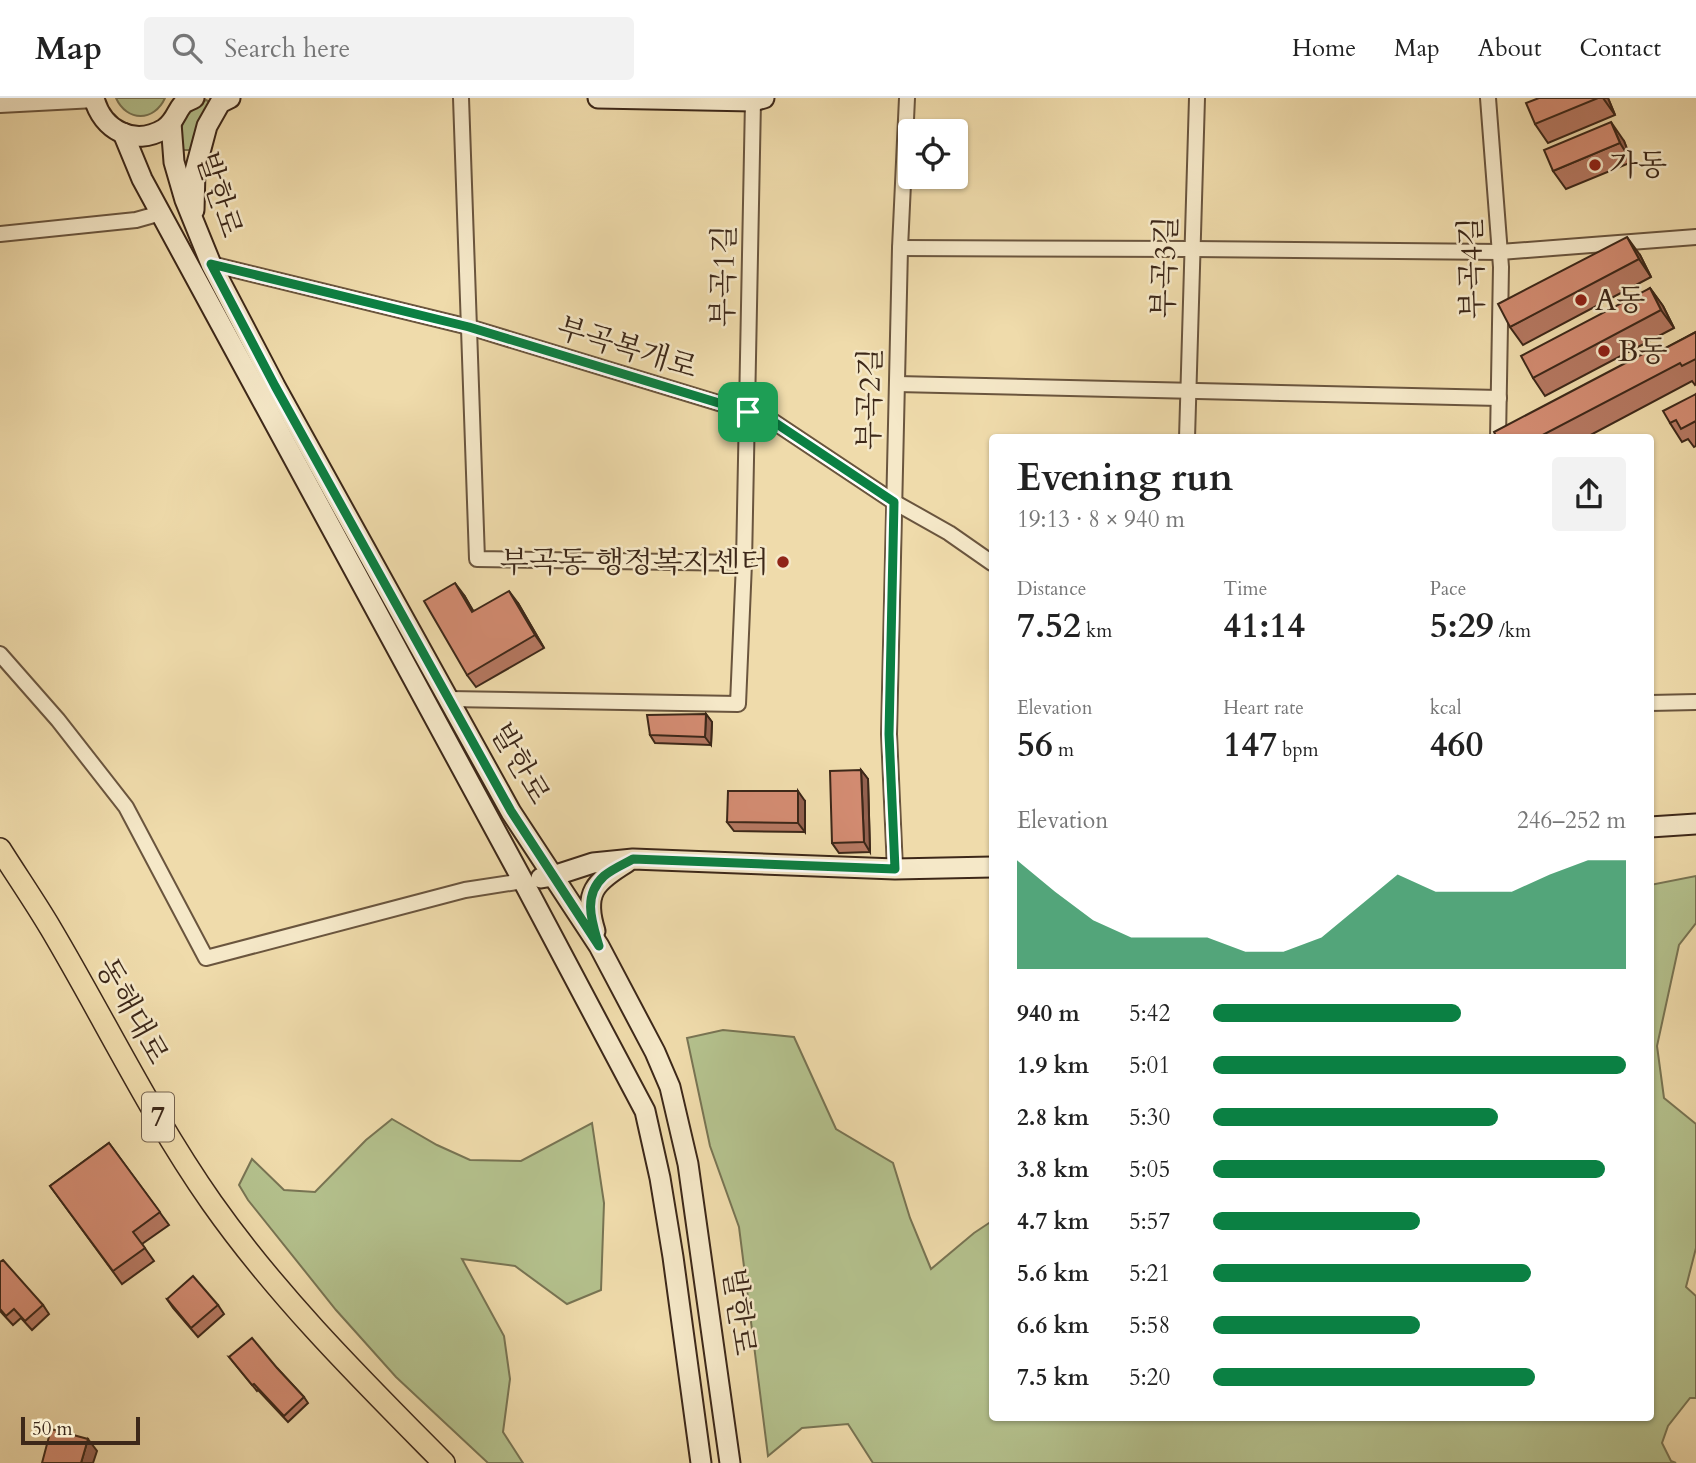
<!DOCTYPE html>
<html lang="en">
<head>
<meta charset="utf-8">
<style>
  :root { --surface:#fff; --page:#f2f2f2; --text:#222; --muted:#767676; --line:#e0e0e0; --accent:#0b8043 }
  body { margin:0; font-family:Cardo,"Noto Serif KR",serif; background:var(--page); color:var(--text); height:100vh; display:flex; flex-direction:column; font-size:26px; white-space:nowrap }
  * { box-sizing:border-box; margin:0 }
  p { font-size:23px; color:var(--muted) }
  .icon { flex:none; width:38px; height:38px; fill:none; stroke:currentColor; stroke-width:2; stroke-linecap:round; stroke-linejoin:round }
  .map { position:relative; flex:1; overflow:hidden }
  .panel { position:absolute; left:989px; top:336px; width:665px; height:987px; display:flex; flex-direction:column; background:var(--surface); border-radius:7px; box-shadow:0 2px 5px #0004 }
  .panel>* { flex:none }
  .buttons { position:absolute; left:898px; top:21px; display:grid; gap:14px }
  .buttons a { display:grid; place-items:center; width:70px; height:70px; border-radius:7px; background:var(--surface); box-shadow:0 2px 5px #0004; font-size:35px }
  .scale { position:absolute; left:21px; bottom:18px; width:119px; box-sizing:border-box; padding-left:7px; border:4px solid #3d2819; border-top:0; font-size:19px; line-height:24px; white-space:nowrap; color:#3d2819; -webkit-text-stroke:5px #f5e8c8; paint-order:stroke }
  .pin { position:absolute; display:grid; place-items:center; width:60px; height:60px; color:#fff; margin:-30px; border-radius:14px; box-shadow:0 4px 10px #0006 }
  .round { display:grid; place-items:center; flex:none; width:74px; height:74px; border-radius:7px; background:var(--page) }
  .head { display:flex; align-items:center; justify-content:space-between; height:119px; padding:0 28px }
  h1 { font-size:38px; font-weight:700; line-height:52px }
  .metrics { display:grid; grid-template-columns:repeat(3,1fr); gap:10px; height:119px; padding:7px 28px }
  .metrics div { display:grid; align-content:center }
  .metrics b { font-size:35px; font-weight:700 }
  .metrics small { font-size:19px; font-weight:400 }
  .metrics p { font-size:19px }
  .chart { height:196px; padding:14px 28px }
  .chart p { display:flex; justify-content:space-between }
  .chart svg { width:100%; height:126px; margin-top:7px; fill:var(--accent); opacity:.7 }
  ul { padding:0 28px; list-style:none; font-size:23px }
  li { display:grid; grid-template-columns:112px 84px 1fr; align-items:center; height:52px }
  li i { height:18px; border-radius:9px; background:var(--accent) }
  header { display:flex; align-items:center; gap:42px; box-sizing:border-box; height:98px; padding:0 35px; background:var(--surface); border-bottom:2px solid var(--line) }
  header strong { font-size:33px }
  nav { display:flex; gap:38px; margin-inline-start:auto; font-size:24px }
  .search { width:490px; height:63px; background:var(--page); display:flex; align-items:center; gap:18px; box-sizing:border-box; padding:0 24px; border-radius:7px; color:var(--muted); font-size:26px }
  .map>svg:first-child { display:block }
</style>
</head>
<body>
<header>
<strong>Map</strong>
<div class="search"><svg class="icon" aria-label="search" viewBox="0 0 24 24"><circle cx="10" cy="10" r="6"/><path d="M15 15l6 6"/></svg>Search here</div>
<nav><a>Home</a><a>Map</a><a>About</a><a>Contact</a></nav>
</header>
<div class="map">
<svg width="1696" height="1365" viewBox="0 0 1696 1365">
  <rect width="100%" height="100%" fill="#efdbab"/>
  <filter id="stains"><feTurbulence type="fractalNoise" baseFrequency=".00286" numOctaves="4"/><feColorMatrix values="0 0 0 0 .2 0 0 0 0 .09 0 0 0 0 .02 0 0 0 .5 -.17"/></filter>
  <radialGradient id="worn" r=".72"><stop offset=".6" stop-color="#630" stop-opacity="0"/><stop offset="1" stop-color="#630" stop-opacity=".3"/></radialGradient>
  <g fill="#b4c18d" stroke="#787453" stroke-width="2">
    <path d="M116,0H165C154,24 127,24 116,0Z"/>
    <path d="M206,2L212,5L194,37L191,52H182C179,23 182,18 206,2Z"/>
    <polygon points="1696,778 1696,825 1679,847 1657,948 1664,1000 1696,1026 1696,1150 1686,1189 1696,1198 1696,1300 1690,1300 1668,1328 1662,1345 1671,1363 1676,1365 873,1365 848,1326 802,1330 768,1358 739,1129 710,1048 687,940 723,932 794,939 836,1031 893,1065 910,1120 931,1171 974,1135 992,1123 992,1320 1650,1320 1650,787"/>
    <polygon points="392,1021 437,1047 470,1062 521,1063 592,1025 604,1105 601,1192 567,1206 515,1168 462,1161 504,1238 510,1281 503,1334 523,1365 488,1365 396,1279 336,1212 248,1102 239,1087 252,1061 284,1092 315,1094 366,1042"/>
  </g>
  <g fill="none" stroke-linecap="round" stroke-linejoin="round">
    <g stroke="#6a553e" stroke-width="18">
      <g id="street">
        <polyline points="461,0 477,461 744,465"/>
        <polyline points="1488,0 1501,169 1498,340"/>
        <polyline points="0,7 95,2"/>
        <polyline points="0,136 136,122 161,115"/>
        <polyline points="900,150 1192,151 1500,154 1696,139"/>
        <polyline points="211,166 469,229 768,320 894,404 949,435 992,465"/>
        <polyline points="897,286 1499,300"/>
        <polyline points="1187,340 1197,0"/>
        <polyline points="0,556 58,622 126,709 206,860 465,792 523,783"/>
        <polyline points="449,601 738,606 744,465 753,3"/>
        <polyline points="1650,605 1696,604"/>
        <polyline points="895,771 889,636 900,150 907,0"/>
      </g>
    </g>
    <g stroke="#3d2819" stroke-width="23">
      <g id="secondary">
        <path d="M94,0C102,32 134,49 164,31C176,23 177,11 184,5C187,3 191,2 194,0"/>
        <polyline points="598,0 753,3 764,0"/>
        <polyline points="171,25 174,64 185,102 211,166 275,288 511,714 599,848 655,954 670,989 688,1066 730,1365"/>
        <polyline points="123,35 142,81 523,783 645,1013 660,1080 673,1159 701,1365"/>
        <polyline points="194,112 195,73 207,28 220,5 230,0"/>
        <polyline points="1650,729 1696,726"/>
        <polyline points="541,780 553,778 593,765 633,761 895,771 992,769"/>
        <path d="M595,833C583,795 595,784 626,765"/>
      </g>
    </g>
    <g stroke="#3d2819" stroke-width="24">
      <path id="primary" d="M0,751C17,778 35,804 51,831C105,922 151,1018 212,1105C279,1200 362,1282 444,1365"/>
    </g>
    <use href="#street" stroke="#f5e8c8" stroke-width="14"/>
    <use href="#secondary" stroke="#f5e8c8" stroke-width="19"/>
    <use href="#primary" stroke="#efdbab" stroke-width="21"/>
  </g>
  <g fill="#b57861" stroke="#3d2819" stroke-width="2">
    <polygon points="1539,0 1608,0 1615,17 1548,45 1535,26"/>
    <polygon points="1624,43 1632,64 1566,91 1553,73"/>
    <polygon points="1640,157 1651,179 1523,247 1510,229"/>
    <polygon points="1650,190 1663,208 1674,230 1545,298 1533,280"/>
    <polygon points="1696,234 1696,286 1695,287 1692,283 1585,340 1497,340 1654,250 1657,255"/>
    <polygon points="1696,296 1696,348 1694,349 1688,341 1682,344 1670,325"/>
    <polygon points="464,497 473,513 518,505 544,550 476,589 467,577"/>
    <polygon points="706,616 712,624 711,647 655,645 650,637"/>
    <polygon points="861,672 868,681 870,754 839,755 832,745"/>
    <polygon points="805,703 805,734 734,733 727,724"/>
    <polygon points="109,1045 169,1127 142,1146 154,1163 122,1186 50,1088"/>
    <polygon points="0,1164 43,1207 49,1216 32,1232 21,1220 13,1227 0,1213"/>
    <polygon points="167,1201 218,1207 224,1216 198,1239 173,1210"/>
    <polygon points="229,1259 277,1270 304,1299 308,1305 288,1324 258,1292 257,1293"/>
  </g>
  <g fill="#93614f" stroke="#3d2819" stroke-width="2">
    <polygon points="1603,0 1608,0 1615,17"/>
    <polygon points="1611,24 1624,43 1632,64 1620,45"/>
    <polygon points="1627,139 1640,157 1651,179 1639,161"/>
    <polygon points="1650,190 1663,208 1674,230 1661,212"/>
    <polygon points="455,485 464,497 481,526 472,514"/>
    <polygon points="509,493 518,505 544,550 535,537"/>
    <polygon points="706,616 712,624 711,647 705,639"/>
    <polygon points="861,672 868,681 870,754 864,744"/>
    <polygon points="798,693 805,703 805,734 798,725"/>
    <polygon points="88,1341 97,1353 93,1365 81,1365"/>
  </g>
  <g fill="#d28b71" stroke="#3d2819" stroke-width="2">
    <polygon points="1539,0 1598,0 1535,26 1526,5"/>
    <polygon points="1611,24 1620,45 1553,73 1544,52"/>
    <polygon points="1627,139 1639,161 1510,229 1498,206"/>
    <polygon points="1650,190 1661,212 1533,280 1521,258"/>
    <polygon points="1696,234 1696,261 1682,268 1680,265 1537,340 1497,340 1494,334 1654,250 1656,255"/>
    <polygon points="1696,296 1696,323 1681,331 1676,322 1670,325 1663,313"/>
    <polygon points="455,485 472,514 509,493 535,537 467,577 424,503"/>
    <polygon points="706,616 705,639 650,637 647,617"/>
    <polygon points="861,672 864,744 832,745 830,673"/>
    <polygon points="728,693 798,693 798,725 727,724"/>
    <polygon points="109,1045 160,1114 133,1134 145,1150 113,1173 50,1088"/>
    <polygon points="3,1162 43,1207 25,1223 14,1211 6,1218 0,1211 0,1164"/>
    <polygon points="193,1178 218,1207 191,1230 167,1201"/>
    <polygon points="252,1240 277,1270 304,1299 284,1318 254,1286 252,1287 229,1259"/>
    <polygon points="51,1331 88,1341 81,1365 42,1365"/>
  </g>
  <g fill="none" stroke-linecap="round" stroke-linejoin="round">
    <g stroke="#fff" stroke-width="14">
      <path id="route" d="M211,166L469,229L768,320L894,404L889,636L895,771L633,761C624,766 612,771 604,778C582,798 592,824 599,848L511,713L275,288Z"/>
    </g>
    <use href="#route" stroke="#0b8043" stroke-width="9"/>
  </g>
  <g fill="#8f2418" stroke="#f5e8c8" stroke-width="2.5">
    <circle cx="1595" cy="67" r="7"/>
    <circle cx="1581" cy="202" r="7"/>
    <circle cx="1604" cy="253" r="7"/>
    <circle cx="783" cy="464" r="7"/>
  </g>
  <g text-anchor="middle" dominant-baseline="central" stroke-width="5" stroke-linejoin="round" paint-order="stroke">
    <rect fill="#f5e8c8" stroke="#74624e" stroke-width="2" x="142" y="994.5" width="32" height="49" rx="5"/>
    <g font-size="28" font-weight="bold" fill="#3d2819">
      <text x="158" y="1019">7</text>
    </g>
    <g font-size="30" fill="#3d2819" stroke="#f5e8c8" text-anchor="start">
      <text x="1609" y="67">가동</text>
      <text x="1595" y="202">A동</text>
      <text x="1618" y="253">B동</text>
      <text x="769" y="464" text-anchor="end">부곡동 행정복지센터</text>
    </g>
    <g font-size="30" fill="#3d2819" stroke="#f5e8c8">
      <text transform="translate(219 97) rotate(72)">발한로</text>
      <text transform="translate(1165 169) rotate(-88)">부곡3길</text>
      <text transform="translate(1472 170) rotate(-91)">부곡4길</text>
      <text transform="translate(724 178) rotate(-89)">부곡1길</text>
      <text transform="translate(627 250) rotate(17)">부곡복개로</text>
      <text transform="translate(870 301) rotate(-89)">부곡2길</text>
      <text transform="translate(520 666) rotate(60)">발한로</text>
      <text transform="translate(132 913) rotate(61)">동해대로</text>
      <text transform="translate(739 1214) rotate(82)">발한로</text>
    </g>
  </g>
  <rect width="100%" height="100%" filter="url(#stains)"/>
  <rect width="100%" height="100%" fill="url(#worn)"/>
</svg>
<div class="buttons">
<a><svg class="icon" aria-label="locate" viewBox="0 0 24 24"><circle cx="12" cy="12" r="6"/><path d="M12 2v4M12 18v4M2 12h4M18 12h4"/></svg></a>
</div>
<div class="scale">50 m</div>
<div class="pin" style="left:748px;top:314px;background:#1e9e55"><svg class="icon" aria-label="arrive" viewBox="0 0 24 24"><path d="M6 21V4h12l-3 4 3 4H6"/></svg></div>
<section class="panel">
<div class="head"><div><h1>Evening run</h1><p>19:13 · 8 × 940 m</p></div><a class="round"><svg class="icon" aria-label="share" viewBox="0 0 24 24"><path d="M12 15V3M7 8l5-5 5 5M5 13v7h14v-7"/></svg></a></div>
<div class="metrics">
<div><p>Distance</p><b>7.52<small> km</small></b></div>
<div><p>Time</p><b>41:14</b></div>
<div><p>Pace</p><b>5:29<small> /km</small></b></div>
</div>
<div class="metrics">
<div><p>Elevation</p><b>56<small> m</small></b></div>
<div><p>Heart rate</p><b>147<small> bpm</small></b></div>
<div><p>kcal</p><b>460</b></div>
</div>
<div class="chart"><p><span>Elevation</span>246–252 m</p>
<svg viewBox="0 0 160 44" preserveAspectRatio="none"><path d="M0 44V6L10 17L20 27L30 33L40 33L50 33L60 38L70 38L80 33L90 22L100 11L110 17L120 17L130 17L140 11L150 6L160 6V44z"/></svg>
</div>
<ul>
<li><b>940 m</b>5:42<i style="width:60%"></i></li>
<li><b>1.9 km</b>5:01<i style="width:100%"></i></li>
<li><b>2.8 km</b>5:30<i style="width:69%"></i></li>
<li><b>3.8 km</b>5:05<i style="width:95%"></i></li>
<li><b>4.7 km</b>5:57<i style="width:50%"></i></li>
<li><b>5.6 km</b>5:21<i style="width:77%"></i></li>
<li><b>6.6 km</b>5:58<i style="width:50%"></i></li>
<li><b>7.5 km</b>5:20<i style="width:78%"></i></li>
</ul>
</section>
</div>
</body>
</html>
